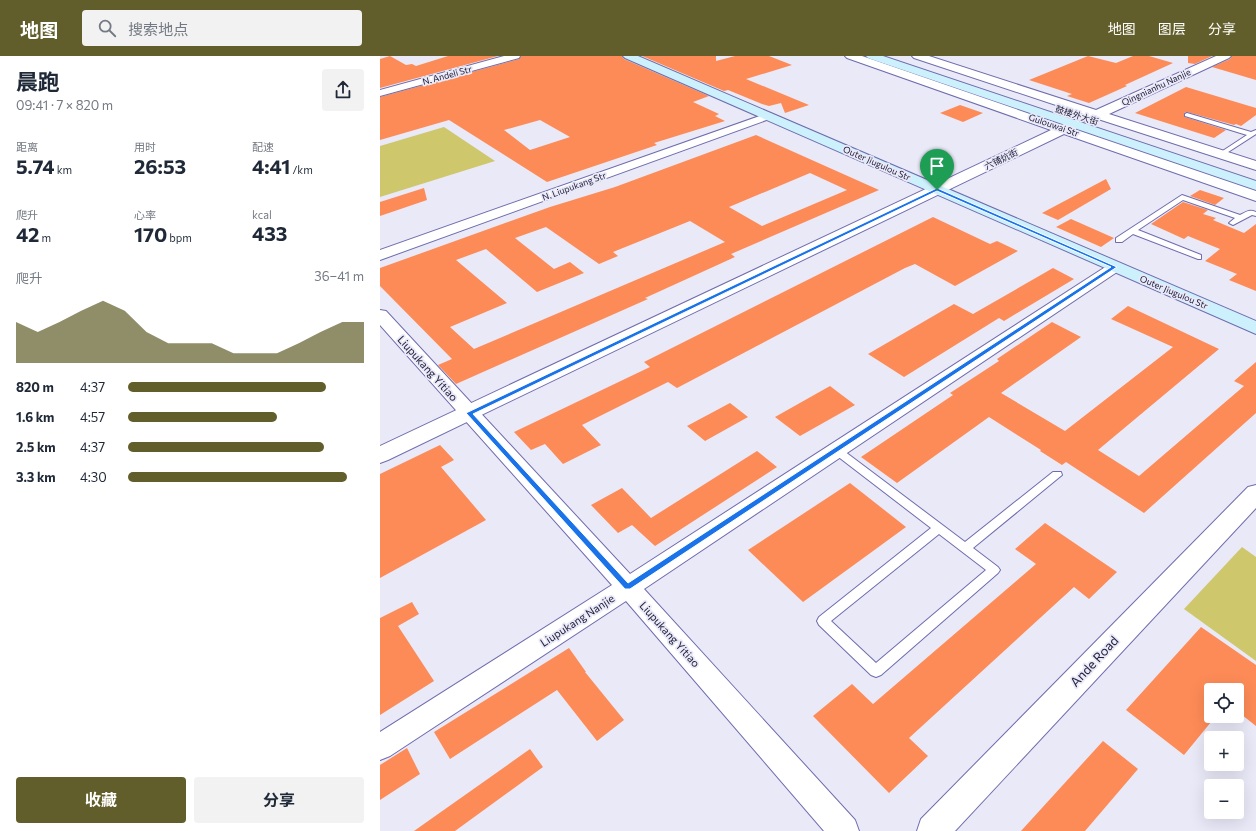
<!DOCTYPE html>
<html lang="zh">
<head>
<meta charset="utf-8">
<style>
  :root { --surface:#fff; --page:#f2f2f3; --text:#1f2937; --muted:#747a83; --accent:#625e2b }
  body { margin:0; font-family:Commissioner,"Noto Sans SC",sans-serif; background:var(--page); color:var(--text); height:100vh; display:flex; flex-direction:column; font-size:15px; white-space:nowrap }
  * { box-sizing:border-box; margin:0 }
  p { font-size:13px; color:var(--muted) }
  .icon { flex:none; width:22px; height:22px; fill:none; stroke:currentColor; stroke-width:2; stroke-linecap:round; stroke-linejoin:round }
  .map { position:relative; flex:1; overflow:hidden }
  .drawer { display:flex; flex-direction:column; background:var(--surface); width:380px }
  .drawer>* { flex:none }
  .buttons { position:absolute; left:824px; top:627px; display:grid; gap:8px }
  .buttons a { display:grid; place-items:center; width:40px; height:40px; border-radius:4px; background:var(--surface); box-shadow:0 4px 16px #0002; font-size:20px }
  .pin { position:absolute; display:grid; place-items:center; width:34px; height:34px; color:#fff; margin:-41px -17px; border-radius:50% 50% 50% 0; rotate:-45deg; box-shadow:0 0 4px #0007 }
  .pin .icon { rotate:45deg }
  .round { display:grid; place-items:center; flex:none; width:42px; height:42px; border-radius:4px; background:var(--page) }
  .overview { display:flex; align-items:center; justify-content:space-between; height:68px; padding:0 16px }
  h1 { font-size:22px; font-weight:700; line-height:30px }
  .figures { display:grid; grid-template-columns:repeat(3,1fr); gap:6px; height:68px; padding:4px 16px }
  .figures div { display:grid; align-content:center }
  .figures b { font-size:20px; font-weight:700 }
  .figures small { font-size:11px; font-weight:400 }
  .figures p { font-size:11px }
  .chart { height:112px; padding:8px 16px }
  .chart p { display:flex; justify-content:space-between }
  .chart svg { width:100%; height:72px; margin-top:4px; fill:var(--accent); opacity:.7 }
  .action { display:flex; gap:8px; margin-top:auto; padding:8px 16px }
  .action a { flex:1; height:46px; border-radius:4px; background:var(--accent); color:#fff; font-size:16px; font-weight:700; line-height:46px; text-align:center }
  .action a+a { background:var(--page); color:var(--text) }
  ul { padding:0 16px; list-style:none; font-size:13px }
  li { display:grid; grid-template-columns:64px 48px 1fr; align-items:center; height:30px }
  li i { height:10px; border-radius:5px; background:var(--accent) }
  header { display:flex; align-items:center; gap:24px; box-sizing:border-box; height:56px; padding:0 20px; background:var(--accent); color:#fff }
  header strong { font-size:19px }
  nav { display:flex; gap:22px; margin-inline-start:auto; font-size:14px }
  .search { width:280px; height:36px; background:var(--page); display:flex; align-items:center; gap:10px; box-sizing:border-box; padding:0 14px; border-radius:4px; color:var(--muted); font-size:15px }
  main { display:flex; flex:1; min-height:0 }
  .map>svg:first-child { display:block }
</style>
</head>
<body>
<header>
<strong>地图</strong>
<div class="search"><svg class="icon" aria-label="search" viewBox="0 0 24 24"><circle cx="10" cy="10" r="6"/><path d="M15 15l6 6"/></svg>搜索地点</div>
<nav><a>地图</a><a>图层</a><a>分享</a></nav>
</header>
<main>
<section class="drawer">
<div class="overview"><div><h1>晨跑</h1><p>09:41 · 7 × 820 m</p></div><a class="round"><svg class="icon" aria-label="share" viewBox="0 0 24 24"><path d="M12 15V3M7 8l5-5 5 5M5 13v7h14v-7"/></svg></a></div>
<div class="figures">
<div><p>距离</p><b>5.74<small> km</small></b></div>
<div><p>用时</p><b>26:53</b></div>
<div><p>配速</p><b>4:41<small> /km</small></b></div>
</div>
<div class="figures">
<div><p>爬升</p><b>42<small> m</small></b></div>
<div><p>心率</p><b>170<small> bpm</small></b></div>
<div><p>kcal</p><b>433</b></div>
</div>
<div class="chart"><p><span>爬升</span>36–41 m</p>
<svg viewBox="0 0 160 44" preserveAspectRatio="none"><path d="M0 44V19L10 25L20 19L30 12L40 6L50 12L60 25L70 32L80 32L90 32L100 38L110 38L120 38L130 32L140 25L150 19L160 19V44z"/></svg>
</div>
<ul>
<li><b>820 m</b>4:37<i style="width:84%"></i></li>
<li><b>1.6 km</b>4:57<i style="width:63%"></i></li>
<li><b>2.5 km</b>4:37<i style="width:83%"></i></li>
<li><b>3.3 km</b>4:30<i style="width:93%"></i></li>
</ul>
<div class="action"><a>收藏</a><a>分享</a></div>
</section>
<div class="map">
<svg width="876" height="775" viewBox="0 0 876 775">
  <rect width="100%" height="100%" fill="#e9e9f8"/>
  <g fill="#cfc76b">
    <polygon points="64,71 115,105 0,141 0,90"/>
    <polygon points="862,491 876,501 876,605 804,553"/>
  </g>
  <g fill="#fd8b57" fill-rule="evenodd">
    <polygon points="10,0 26,9 32,8 36,10 68,0 118,0 0,32 0,3"/>
    <path d="M141,0H242L244,3L329,40L313,46L339,58L335,60L345,65L274,87L277,89L167,126L69,64L0,84V41L139,3ZM160,64L190,81L150,94L124,74Z"/>
    <polygon points="262,0 336,0 336,5 355,0 389,0 412,9 366,23 429,49 405,57 401,47 389,50 382,48 348,34 344,35"/>
    <polygon points="708,0 736,7 753,0 769,0 793,7 745,29 747,30 709,47 687,40 692,38 649,24"/>
    <polygon points="808,0 832,0 815,8 808,7"/>
    <polygon points="852,0 876,0 876,24 832,11 850,3"/>
    <polygon points="806,31 876,52 876,59 861,70 856,68 854,69 807,56 804,57 805,61 846,74 834,82 755,57"/>
    <polygon points="580,49 603,57 583,66 560,57"/>
    <path d="M376,79L499,134L351,198L355,201L265,242L268,243L76,328L58,309L72,303L0,230V212L170,151L235,131ZM430,117L467,134L382,170L349,151ZM310,165L345,186L94,293L70,271L127,247L76,204L106,193L157,236L204,217L190,206L174,213L135,182L166,171L219,208L238,200L233,196Z"/>
    <polygon points="726,123 731,133 678,164 662,157"/>
    <polygon points="44,132 47,144 0,160 0,146"/>
    <polygon points="820,134 844,142 835,149 810,140"/>
    <polygon points="803,146 828,154 823,158 836,162 833,164 864,177 876,168 876,235 849,224 857,218 825,205 840,193 808,180 804,183 771,168"/>
    <polygon points="553,161 610,188 617,185 638,195 575,230 535,208 525,212 297,332 288,326 202,369 221,389 183,408 165,388 151,394 134,376 270,311 264,306"/>
    <polygon points="691,163 734,182 721,191 676,171"/>
    <polygon points="673,212 694,223 624,265 619,262 524,321 488,298 574,248 593,258"/>
    <polygon points="748,250 839,293 718,394 759,420 864,330 854,325 876,306 876,357 764,457 686,406 682,409 660,395 661,394 609,361 517,427 481,401 573,339 570,337 619,305 617,303 672,266 701,281 621,337 685,375 793,291 731,263"/>
    <polygon points="450,330 475,349 420,380 395,361"/>
    <polygon points="350,347 368,361 325,385 307,370"/>
    <polygon points="60,389 74,404 61,411 106,464 0,522 0,418"/>
    <polygon points="377,395 397,411 275,490 252,469 238,477 211,449 242,432 271,462"/>
    <polygon points="470,427 526,471 423,546 368,494"/>
    <polygon points="665,467 737,516 709,543 694,531 529,682 548,700 509,737 433,660 472,628 493,648 656,508 635,493"/>
    <polygon points="32,546 39,558 18,570 54,625 0,659 0,562"/>
    <polygon points="821,571 876,609 876,670 857,655 857,634 831,634 831,666 804,699 746,654"/>
    <polygon points="189,592 206,616 205,616 244,664 217,685 177,634 70,703 54,676"/>
    <polygon points="723,685 758,713 705,775 641,775"/>
    <polygon points="27,692 40,718 0,744 0,709"/>
    <polygon points="150,693 163,711 75,775 34,775"/>
  </g>
  <g fill="none" stroke-linecap="round" stroke-linejoin="round">
    <g stroke="#6f6cad" stroke-width="2">
      <g id="service">
        <polygon points="807,57 871,76 876,74 876,78 842,100 838,100 838,98 867,79 805,60 805,58"/>
        <path d="M802,139L860,159C866,156 869,153 876,156V160L872,159L853,169L849,167L855,162L803,144L758,174L821,199V203H818L753,178L742,186H736V182Z"/>
        <path d="M456,391L460,392L585,486L673,416H681L682,419L593,492L618,511L620,514L618,517L501,619L496,621L491,619L439,569L437,565L439,561L551,472L452,396L451,394ZM559,478L606,514L496,607L451,565Z"/>
      </g>
    </g>
    <g stroke="#6f6cad" stroke-width="2">
      <g id="minor">
        <polygon points="124,0 140,0 139,2 0,40 0,34"/>
        <polygon points="388,57 392,58 394,60 392,62 0,204 0,194"/>
        <polygon points="735,206 740,208 743,211 740,214 264,533 475,764 479,775 444,775 246,545 10,700 0,704 0,676 232,529 0,269 0,254 6,255 250,518 730,208"/>
      </g>
    </g>
    <g stroke="#6f6cad" stroke-width="2">
      <g id="tertiary">
        <polygon points="465,0 482,0 682,69 694,64 699,65 701,68 694,73 876,135 876,145 684,78 8,404 0,407 0,390 671,74 467,2"/>
        <polygon points="532,0 549,0 716,54 836,0 851,0 849,2 729,58 876,105 876,114 718,63 709,66 704,65 703,62 706,59 534,2"/>
        <polygon points="876,429 876,452 575,775 537,775 541,763 868,431"/>
      </g>
    </g>
    <g stroke="#6f6cad" stroke-width="2">
      <g id="secondary">
        <polygon points="243,0 258,0 876,265 876,278 245,2"/>
        <polygon points="486,0 503,0 876,125 876,134 488,2"/>
      </g>
    </g>
    <use href="#service" fill="#fff" fill-rule="evenodd"/>
    <use href="#minor" fill="#fff" fill-rule="evenodd"/>
    <use href="#tertiary" fill="#fff" fill-rule="evenodd"/>
    <use href="#secondary" fill="#ccf0fc" fill-rule="evenodd"/>
  </g>
  <path fill="#1a73e8" stroke="#fff" fill-rule="evenodd" d="M557,132L737,211L250,533H245L86,357ZM557,135L731,211L248,527L93,358Z"/>
  <g text-anchor="middle" dominant-baseline="central" stroke-width="3.5" stroke-linejoin="round" paint-order="stroke">
    <g font-size="9" fill="#23223d" stroke="#e9e9f8">
      <text transform="translate(67 19) rotate(-15)">N. Andeli Str</text>
      <text transform="translate(776 31) rotate(-25)">Qingnianhu Nanjie</text>
      <text transform="translate(697 59) rotate(18)">鼓楼外大街</text>
      <text transform="translate(674 69) rotate(19)">Gulouwai Str</text>
      <text transform="translate(621 103) rotate(-26)">六铺炕街</text>
      <text transform="translate(497 107) rotate(24)">Outer Jiugulou Str</text>
      <text transform="translate(194 130) rotate(-20)">N. Liupukang Str</text>
      <text transform="translate(794 236) rotate(23)">Outer Jiugulou Str</text>
    </g>
    <g font-size="11" fill="#23223d" stroke="#e9e9f8">
      <text transform="translate(48 312) rotate(48)">Liupukang Yitiao</text>
      <text transform="translate(197 564) rotate(-33)">Liupukang Nanjie</text>
      <text transform="translate(290 578) rotate(48)">Liupukang Yitiao</text>
    </g>
    <g font-size="13" fill="#23223d" stroke="#e9e9f8">
      <text transform="translate(714 605) rotate(-47)">Ande Road</text>
    </g>
  </g>
</svg>
<div class="buttons">
<a><svg class="icon" aria-label="locate" viewBox="0 0 24 24"><circle cx="12" cy="12" r="6"/><path d="M12 2v4M12 18v4M2 12h4M18 12h4"/></svg></a>
<a>+</a>
<a>−</a>
</div>
<div class="pin" style="left:557px;top:134px;background:#1e9e55"><svg class="icon" aria-label="arrive" viewBox="0 0 24 24"><path d="M6 21V4h12l-3 4 3 4H6"/></svg></div>
</div>
</main>
</body>
</html>
